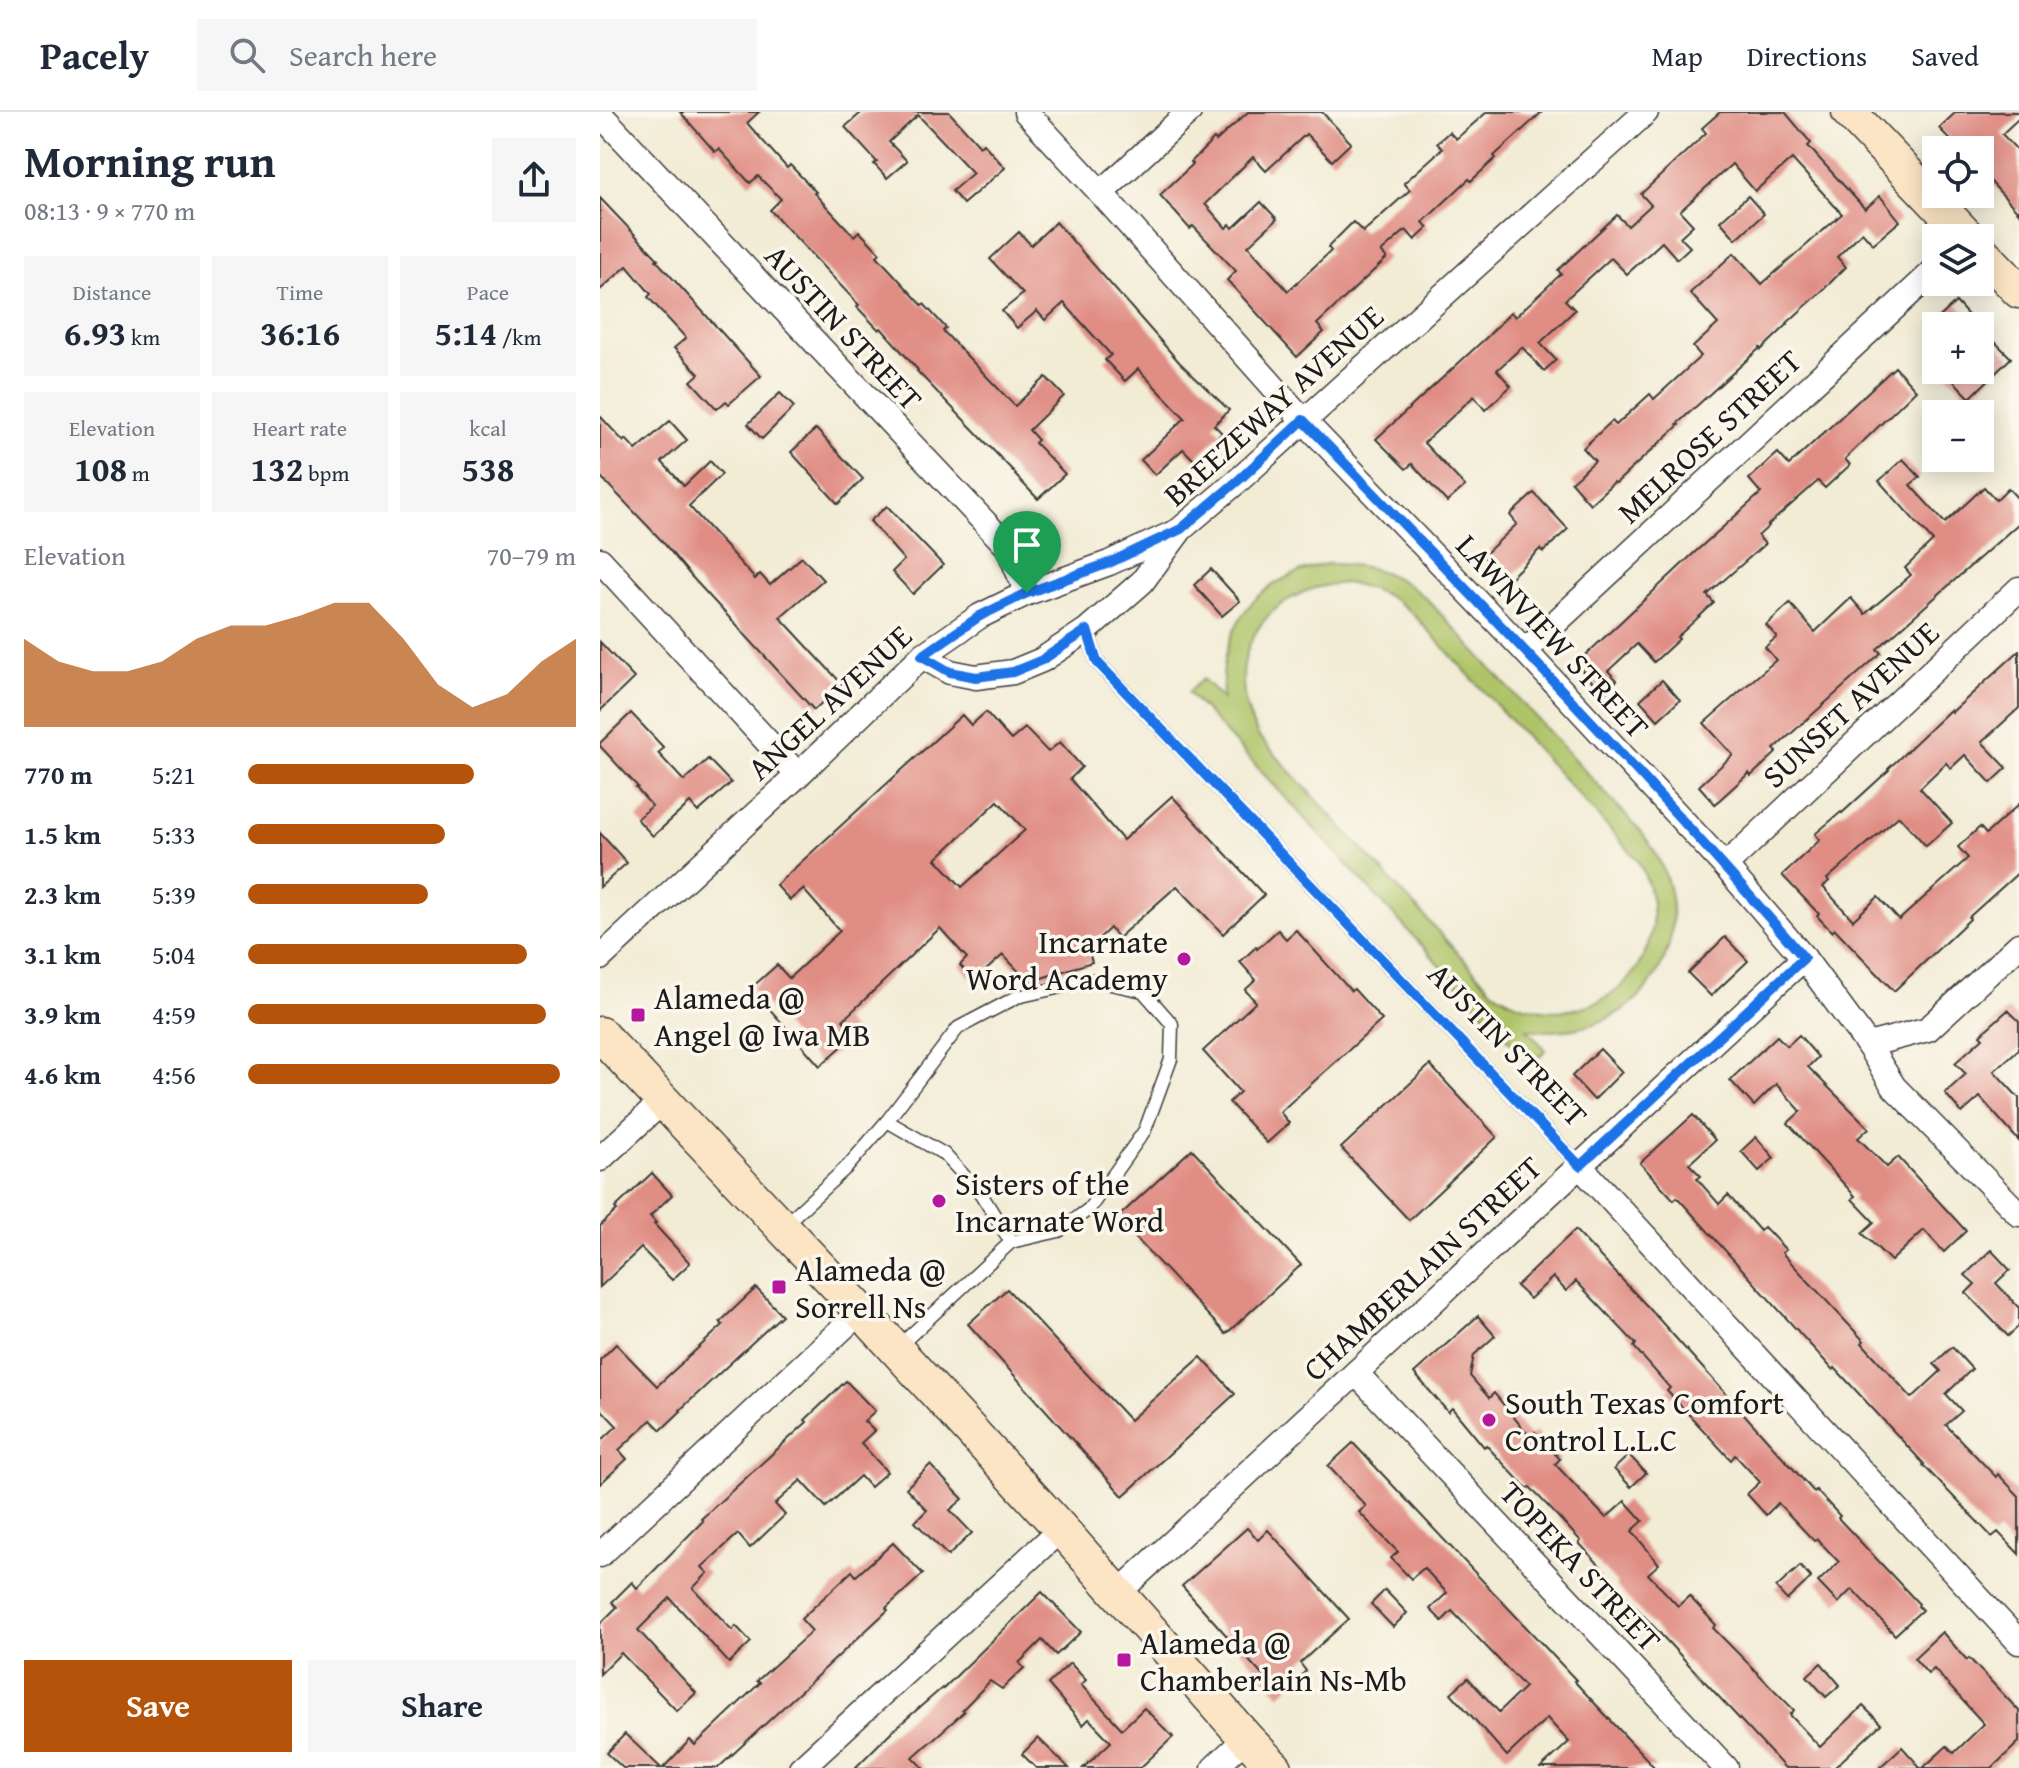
<!DOCTYPE html>
<html lang="en">
<head>
<meta charset="utf-8">
<style>
  :root { --surface:#fff; --page:#f6f6f7; --text:#1f2937; --muted:#747a83; --line:#e0e1e3; --accent:#b45309 }
  body { margin:0; font-family:"Gentium Book Plus",serif; background:var(--page); color:var(--text); height:100vh; display:flex; flex-direction:column; font-size:30px; white-space:nowrap }
  * { box-sizing:border-box; margin:0 }
  p { font-size:26px; color:var(--muted) }
  .icon { flex:none; width:44px; height:44px; fill:none; stroke:currentColor; stroke-width:2; stroke-linecap:round; stroke-linejoin:round }
  .map { position:relative; flex:1; overflow:hidden }
  .drawer { display:flex; flex-direction:column; background:var(--surface); width:600px }
  .drawer>* { flex:none }
  .tools { position:absolute; left:1322px; top:24px; display:grid; gap:16px }
  .tools a { display:grid; place-items:center; width:72px; height:72px; border-radius:0px; background:var(--surface); box-shadow:0 4px 20px #0003; font-size:40px }
  .pin { position:absolute; display:grid; place-items:center; width:68px; height:68px; color:#fff; margin:-82px -34px; border-radius:50% 50% 50% 0; rotate:-45deg; box-shadow:0 0 8px #0007 }
  .pin .icon { rotate:45deg }
  .round { display:grid; place-items:center; flex:none; width:84px; height:84px; border-radius:0px; background:var(--page) }
  .headline { display:flex; align-items:center; justify-content:space-between; height:136px; padding:0 24px }
  h1 { font-size:44px; font-weight:800; line-height:60px }
  .metrics { display:grid; grid-template-columns:repeat(3,1fr); gap:12px; height:136px; padding:8px 24px }
  .metrics div { display:grid; align-content:center; border-radius:0px; background:var(--page); text-align:center }
  .metrics b { font-size:34px; font-weight:800 }
  .metrics small { font-size:22px; font-weight:400 }
  .metrics p { font-size:22px }
  .chart { height:224px; padding:16px 24px }
  .chart p { display:flex; justify-content:space-between }
  .chart svg { width:100%; height:144px; margin-top:8px; fill:var(--accent); opacity:.7 }
  .action { display:flex; gap:16px; margin-top:auto; padding:16px 24px }
  .action a { flex:1; height:92px; border-radius:0px; background:var(--accent); color:#fff; font-size:32px; font-weight:800; line-height:92px; text-align:center }
  .action a+a { background:var(--page); color:var(--text) }
  ul { padding:0 24px; list-style:none; font-size:26px }
  li { display:grid; grid-template-columns:128px 96px 1fr; align-items:center; height:60px }
  li i { height:20px; border-radius:10px; background:var(--accent) }
  header { display:flex; align-items:center; gap:48px; box-sizing:border-box; height:112px; padding:0 40px; background:var(--surface); border-bottom:2px solid var(--line) }
  header strong { font-size:38px }
  nav { display:flex; gap:44px; margin-inline-start:auto; font-size:28px }
  .search { width:560px; height:72px; background:var(--page); display:flex; align-items:center; gap:20px; box-sizing:border-box; padding:0 28px; border-radius:0px; color:var(--muted); font-size:30px }
  main { display:flex; flex:1; min-height:0 }
  .map>svg:first-child { display:block }
</style>
</head>
<body>
<header>
<strong>Pacely</strong>
<div class="search"><svg class="icon" aria-label="search" viewBox="0 0 24 24"><circle cx="10" cy="10" r="6"/><path d="M15 15l6 6"/></svg>Search here</div>
<nav><a>Map</a><a>Directions</a><a>Saved</a></nav>
</header>
<main>
<section class="drawer">
<div class="headline"><div><h1>Morning run</h1><p>08:13 · 9 × 770 m</p></div><a class="round"><svg class="icon" aria-label="share" viewBox="0 0 24 24"><path d="M12 15V3M7 8l5-5 5 5M5 13v7h14v-7"/></svg></a></div>
<div class="metrics">
<div><p>Distance</p><b>6.93<small> km</small></b></div>
<div><p>Time</p><b>36:16</b></div>
<div><p>Pace</p><b>5:14<small> /km</small></b></div>
</div>
<div class="metrics">
<div><p>Elevation</p><b>108<small> m</small></b></div>
<div><p>Heart rate</p><b>132<small> bpm</small></b></div>
<div><p>kcal</p><b>538</b></div>
</div>
<div class="chart"><p><span>Elevation</span>70–79 m</p>
<svg viewBox="0 0 160 44" preserveAspectRatio="none"><path d="M0 44V17L10 24L20 27L30 27L40 24L50 17L60 13L70 13L80 10L90 6L100 6L110 17L120 31L130 38L140 34L150 24L160 17V44z"/></svg>
</div>
<ul>
<li><b>770 m</b>5:21<i style="width:69%"></i></li>
<li><b>1.5 km</b>5:33<i style="width:60%"></i></li>
<li><b>2.3 km</b>5:39<i style="width:55%"></i></li>
<li><b>3.1 km</b>5:04<i style="width:85%"></i></li>
<li><b>3.9 km</b>4:59<i style="width:91%"></i></li>
<li><b>4.6 km</b>4:56<i style="width:95%"></i></li>
</ul>
<div class="action"><a>Save</a><a>Share</a></div>
</section>
<div class="map">
<svg width="1419" height="1656" viewBox="0 0 1419 1656">
  <rect width="100%" height="100%" fill="#fbf7ec"/>
  <filter id="ink" filterUnits="userSpaceOnUse"><feTurbulence type="fractalNoise" baseFrequency=".0125" numOctaves="2"/><feDisplacementMap in="SourceGraphic" scale="16" xChannelSelector="R" yChannelSelector="G"/><feConvolveMatrix kernelMatrix="1 2 1 2 8 2 1 2 1" color-interpolation-filters="sRGB"/></filter>
  <filter id="wash" filterUnits="userSpaceOnUse"><feTurbulence type="fractalNoise" baseFrequency=".006" numOctaves="4" result="noise"/><feDisplacementMap in="SourceGraphic" scale="32" xChannelSelector="R" yChannelSelector="G"/><feGaussianBlur stdDeviation="1.8" result="paint"/><feColorMatrix in="noise" values="0 0 0 0 0 0 0 0 0 0 0 0 0 0 0 0 0 1.4 0 .05"/><feComposite in="paint" operator="in"/></filter>
  <g filter="url(#wash)">
    <rect width="100%" height="100%" fill="#f2ecd5"/>
    <path fill="#afc468" stroke="#667042" stroke-width="2" fill-rule="evenodd" d="M727,452C770,451 797,461 829,489L1042,721C1116,816 1046,935 927,917L946,938L931,952L588,580L603,567L623,587C619,513 655,467 727,452ZM745,471C773,475 793,484 814,503L1037,747C1093,847 987,942 892,878L659,625C617,550 661,476 745,471Z"/>
    <g id="blocks">
      <g fill="#e08d84" fill-rule="evenodd">
        <polygon points="80,0 159,0 147,11 187,56 190,53 216,80 214,81 254,124 259,119 280,141 277,144 322,193 324,192 346,216 343,219 415,294 446,265 464,284 429,318 438,328 435,331 465,362 438,387 415,363 416,362 317,259 318,258 281,216 279,218 257,195 259,193 170,98 181,87 158,64 150,71 119,37 115,40"/>
        <polygon points="262,0 349,0 380,34 383,31 405,56 363,92 352,79 373,61 318,3 289,30 307,49 287,66 274,52 277,50 245,15"/>
        <polygon points="648,0 722,0 751,31 732,49 706,22 666,59 653,45 605,92 626,116 630,112 633,116 661,90 677,107 648,134 688,179 731,139 728,135 753,110 763,120 810,78 804,71 842,37 837,31 849,20 856,27 887,0 942,0 894,44 896,46 871,69 869,67 823,110 828,116 815,128 806,118 781,140 787,146 717,212 724,220 697,245 627,168 636,159 593,114 590,117 560,83 593,52 591,50 614,27 616,29"/>
        <polygon points="1120,0 1185,0 1211,31 1208,34 1265,97 1280,84 1300,109 1273,132 1262,120 1237,145 1246,155 1222,179 1187,211 1188,212 1161,238 1160,236 1077,312 1079,313 1016,371 1014,370 990,392 971,370 995,349 983,336 1012,309 1016,313 1050,282 1054,287 1101,244 1093,235 1118,212 1090,181 1134,141 1162,172 1242,102 1192,47 1155,79 1132,52 1080,99 1093,113 1080,125 1090,135 1077,147 1062,130 1027,162 1011,146 965,188 975,198 940,231 956,248 944,259 922,235 897,258 911,274 885,298 874,284 824,331 865,374 847,390 812,352 806,357 776,327 888,224 911,200 915,205 961,162 958,158 1017,103 1028,114 1051,93 1041,82 1106,21 1102,16"/>
        <polygon points="1356,0 1419,0 1419,6 1402,22 1419,40 1419,101 1390,69 1380,78 1380,38 1360,38 1339,16"/>
        <polygon points="1148,84 1164,102 1136,127 1120,109"/>
        <polygon points="0,86 58,147 56,148 161,264 129,292 126,289 117,297 91,269 99,262 74,236 86,226 48,185 51,182 27,154 0,178"/>
        <polygon points="456,110 580,251 629,298 614,313 622,321 594,348 583,337 555,363 541,348 585,306 538,257 525,269 505,248 511,243 464,191 445,208 437,199 417,216 402,199 423,182 390,147 419,120 431,133"/>
        <polygon points="1356,190 1378,214 1330,214"/>
        <polygon points="1380,215 1411,246 1370,286 1343,258 1380,258"/>
        <polygon points="1295,255 1316,278 1245,347 1250,353 1225,376 1218,369 1168,413 1169,414 1158,424 1165,432 1107,483 1114,491 1077,525 1079,527 1054,550 1037,532 1008,559 1017,568 1004,582 976,552 1094,441 1161,381 1149,367 1178,341 1189,353"/>
        <polygon points="180,281 194,295 162,327 148,312"/>
        <polygon points="0,304 24,330 26,327 36,338 70,309 87,328 62,350 84,374 110,349 122,362 89,394 155,467 160,462 170,473 202,445 223,468 180,505 242,572 214,598 91,464 62,429 0,364"/>
        <polygon points="216,317 263,367 238,392 191,340"/>
        <polygon points="1303,347 1320,365 1310,373 1345,411 1384,375 1396,388 1408,376 1419,388 1419,411 1277,537 1281,541 1174,637 1177,640 1151,664 1149,661 1115,692 1099,674 1133,643 1104,611 1176,548 1165,535 1177,525 1166,513 1190,491 1215,520 1251,486 1265,502 1311,463 1305,456 1333,429 1279,369"/>
        <polygon points="934,381 968,417 943,440 940,437 907,469 883,444 917,412 910,403"/>
        <polygon points="287,394 343,453 313,482 292,460 304,448 270,409"/>
        <polygon points="611,457 640,489 622,504 594,473"/>
        <polygon points="0,530 34,566 0,599"/>
        <polygon points="1419,539 1419,596 1382,630 1407,656 1391,671 1365,643 1351,656 1346,651 1320,676 1352,711 1326,734 1299,704 1227,767 1229,769 1223,775 1253,808 1278,785 1299,808 1368,746 1358,735 1380,715 1386,722 1419,692 1419,760 1369,805 1370,807 1294,879 1235,817 1232,820 1217,804 1219,802 1182,763 1220,728 1215,722 1241,700 1242,701 1289,658 1288,657 1350,598 1352,600"/>
        <polygon points="1062,568 1080,588 1058,608 1040,588"/>
        <path d="M386,600L411,628L425,616L448,640L460,630L482,655L470,667L523,728L572,684L664,783L623,822L577,774L518,826L510,816L488,837L492,850L429,870L403,843L374,869L360,853L367,846L340,816L243,908L256,922L220,954L151,876L177,853L189,866L240,819L203,777L190,788L176,773L362,603L371,613ZM398,689L425,718L362,775L336,747Z"/>
        <polygon points="31,601 64,636 58,641 84,669 108,647 131,671 98,700 90,691 53,724 37,707 52,694 36,676 38,675 0,634 0,631"/>
        <polygon points="0,721 27,751 0,775"/>
        <polygon points="678,818 686,827 696,818 751,879 754,877 782,908 680,1000 689,1011 667,1031 629,990 640,980 603,939 656,890 645,878 656,868 640,850 656,835 657,837"/>
        <polygon points="1125,825 1148,849 1111,884 1088,861"/>
        <polygon points="1408,898 1419,909 1419,937 1394,959 1419,986 1419,1029 1380,985 1362,1001 1345,981 1366,962 1355,951 1383,926 1380,923"/>
        <polygon points="1199,923 1218,945 1208,955 1269,1016 1258,1026 1287,1055 1298,1045 1366,1119 1344,1140 1324,1118 1291,1149 1262,1121 1274,1110 1252,1087 1255,1084 1188,1011 1201,999 1176,972 1154,994 1130,968 1177,924 1187,934"/>
        <polygon points="1000,937 1022,960 994,988 972,964"/>
        <polygon points="830,953 897,1025 809,1108 741,1036"/>
        <polygon points="1093,1003 1115,1028 1089,1052 1101,1064 1097,1067 1119,1092 1128,1083 1160,1119 1164,1115 1186,1138 1182,1141 1264,1229 1262,1231 1312,1286 1341,1259 1334,1252 1352,1235 1372,1257 1346,1282 1362,1299 1346,1313 1396,1365 1398,1362 1419,1384 1419,1442 1398,1420 1392,1425 1323,1353 1324,1352 1235,1256 1233,1258 1077,1085 1074,1088 1040,1051"/>
        <polygon points="1156,1025 1174,1046 1159,1059 1141,1039"/>
        <polygon points="592,1037 701,1153 626,1222 517,1106"/>
        <polygon points="52,1061 72,1083 50,1104 56,1111 54,1112 90,1151 72,1168 41,1136 0,1175 0,1114 17,1098 15,1096"/>
        <polygon points="975,1118 1048,1195 1214,1380 1216,1378 1240,1404 1238,1406 1319,1492 1318,1494 1322,1498 1295,1523 1252,1477 1238,1491 1218,1470 1239,1450 1217,1427 1214,1429 1178,1391 1166,1403 1147,1382 1160,1370 1135,1343 1131,1348 1067,1279 1070,1276 1034,1235 1036,1232 976,1169 966,1179 953,1165 930,1187 916,1174"/>
        <polygon points="1391,1138 1410,1158 1396,1171 1419,1196 1419,1214 1408,1224 1366,1181 1375,1172 1365,1163"/>
        <polygon points="156,1176 182,1203 80,1298 81,1299 61,1318 51,1308 19,1338 27,1347 0,1372 0,1330 17,1314 0,1296 0,1248 16,1232 57,1274 123,1213 120,1210"/>
        <polygon points="407,1177 530,1308 601,1245 635,1282 523,1384 368,1212"/>
        <polygon points="878,1204 895,1224 874,1243 870,1264 889,1286 894,1281 930,1325 935,1320 960,1347 955,1352 1006,1406 1025,1389 1043,1409 1032,1419 1059,1452 1048,1462 1078,1494 1089,1484 1116,1513 1113,1516 1194,1598 1190,1603 1220,1635 1263,1594 1281,1612 1234,1656 1185,1656 1015,1473 1017,1472 979,1431 981,1429 930,1375 927,1377 886,1333 884,1335 852,1296 848,1300 814,1261"/>
        <polygon points="246,1269 275,1299 264,1309 274,1319 261,1331 287,1360 270,1375 260,1364 226,1395 201,1368 175,1392 185,1403 150,1436 138,1422 102,1455 108,1461 93,1476 132,1518 136,1514 151,1530 129,1551 70,1486 38,1518 96,1581 77,1599 21,1541 0,1562 0,1512 17,1495 12,1490 32,1470 37,1476 103,1409 101,1407 207,1310 205,1308"/>
        <polygon points="753,1331 976,1568 974,1569 1055,1656 941,1656 969,1630 947,1606 907,1644 851,1581 868,1566 899,1600 925,1575 852,1499 842,1509 830,1497 847,1481 824,1456 811,1467 791,1446 798,1440 759,1400 766,1394 728,1354"/>
        <polygon points="1029,1343 1046,1361 1031,1375 1014,1357"/>
        <polygon points="330,1353 363,1387 350,1398 372,1421 348,1444 315,1410 327,1398 306,1376"/>
        <polygon points="647,1416 658,1428 668,1418 749,1507 700,1551 706,1559 680,1583 582,1474"/>
        <polygon points="293,1431 323,1462 286,1496 288,1498 118,1656 63,1656 90,1628 95,1633 160,1571 157,1569 212,1519 201,1507 252,1459 256,1464"/>
        <polygon points="1200,1454 1211,1466 1187,1488 1176,1476"/>
        <polygon points="785,1478 807,1501 793,1515 771,1492"/>
        <polygon points="442,1480 481,1520 456,1543 442,1528 419,1551 424,1556 402,1577 390,1569 362,1598 364,1600 313,1645 324,1656 255,1656 290,1621 342,1576 343,1577"/>
        <polygon points="1342,1520 1367,1548 1369,1546 1419,1599 1419,1630 1392,1656 1323,1656 1347,1634 1354,1641 1384,1612 1334,1557 1328,1562 1314,1546"/>
        <polygon points="470,1551 486,1568 481,1573 522,1617 544,1596 573,1625 540,1656 483,1656 511,1630 489,1607 483,1613 448,1572"/>
        <polygon points="1221,1551 1240,1573 1226,1585 1207,1564"/>
        <polygon points="25,1622 61,1656 23,1656 7,1641"/>
        <polygon points="438,1626 469,1656 436,1656 422,1642"/>
        <polygon points="1302,1635 1321,1656 1279,1656"/>
      </g>
    </g>
  </g>
  <g filter="url(#ink)">
    <use href="#blocks" fill-opacity="0" stroke="#3c3b38" stroke-width="2"/>
    <g fill="none" stroke-linecap="round" stroke-linejoin="round">
      <g stroke="#3c3b38" stroke-width="15">
        <g id="service">
          <polyline points="487,518 497,550 980,1054"/>
          <polyline points="287,1009 344,1042 381,1082 411,1130"/>
          <polyline points="182,1115 248,1054 287,1009 358,916 417,885 492,868 543,879 572,912 571,947 545,1018 489,1097 459,1119 411,1130 298,1235"/>
        </g>
      </g>
      <g stroke="#3c3b38" stroke-width="27">
        <g id="minor">
          <polyline points="426,0 501,81 703,308 925,539 1125,754 1204,846 1268,933 1294,975 1419,1102"/>
          <polyline points="0,2 408,435 427,481"/>
          <polyline points="501,81 589,0"/>
          <polyline points="0,448 198,663"/>
          <polyline points="925,539 1336,157"/>
          <polyline points="322,544 350,560 376,565 413,560 442,548 487,518 542,470 581,417 641,366 1046,0"/>
          <polyline points="1125,754 1419,477"/>
          <polyline points="0,846 198,663 322,544 380,504 427,481 509,451 576,420"/>
          <polyline points="1268,933 1328,917 1419,833"/>
          <polyline points="0,1047 63,989"/>
          <polyline points="980,1054 1419,1530"/>
          <polyline points="756,1261 1126,1656"/>
          <polyline points="0,1443 261,1199"/>
          <polyline points="518,1481 1204,846"/>
          <polyline points="201,1656 461,1417"/>
          <polyline points="614,1656 646,1626"/>
        </g>
      </g>
      <g stroke="#3c3b38" stroke-width="37">
        <g id="secondary">
          <polyline points="1249,0 1369,126"/>
          <polyline points="1380,138 1419,179"/>
          <polyline points="0,922 261,1199 461,1417 646,1626 675,1656"/>
        </g>
      </g>
      <use href="#service" stroke="#fff" stroke-width="12"/>
      <use href="#minor" stroke="#fff" stroke-width="24"/>
      <use href="#secondary" stroke="#fce5c4" stroke-width="34"/>
    </g>
  </g>
  <g fill="none" stroke-linecap="round" stroke-linejoin="round" filter="url(#ink)">
    <g stroke="#fff" stroke-width="16">
      <path id="route" d="M703,308C873,484 1044,660 1204,846L980,1054L497,550L487,518L442,548L413,560L376,565L350,560L322,544L380,504L427,481L509,451L581,417L641,366Z"/>
    </g>
    <use href="#route" stroke="#1a73e8" stroke-width="10"/>
  </g>
  <g fill="#b5179e" stroke="#fbf7ec" stroke-width="3">
    <circle cx="584" cy="847" r="8"/>
    <rect x="30" y="895" width="16" height="16" rx="4"/>
    <circle cx="339" cy="1089" r="8"/>
    <rect x="171" y="1167" width="16" height="16" rx="4"/>
    <circle cx="889" cy="1308" r="8"/>
    <rect x="516" y="1540" width="16" height="16" rx="4"/>
  </g>
  <g text-anchor="middle" dominant-baseline="central" stroke-width="7" stroke-linejoin="round" paint-order="stroke">
    <g font-size="32" fill="#1c1c1c" stroke="#fbf7ec">
      <text transform="translate(244 215) rotate(47)">AUSTIN STREET</text>
      <text transform="translate(673 293) rotate(-42)">BREEZEWAY AVENUE</text>
      <text transform="translate(1109 324) rotate(-43)">MELROSE STREET</text>
      <text transform="translate(953 524) rotate(47)">LAWNVIEW STREET</text>
      <text transform="translate(229 590) rotate(-43)">ANGEL AVENUE</text>
      <text transform="translate(1250 592) rotate(-43)">SUNSET AVENUE</text>
      <text transform="translate(908 932) rotate(46)">AUSTIN STREET</text>
      <text transform="translate(822 1156) rotate(-43)">CHAMBERLAIN STREET</text>
      <text transform="translate(981 1454) rotate(47)">TOPEKA STREET</text>
    </g>
    <g font-size="32" fill="#1c1c1c" stroke="#fbf7ec" text-anchor="start">
      <text x="568" y="829" text-anchor="end">Incarnate<tspan x="568" dy="37">Word Academy</tspan></text>
      <text x="54" y="885">Alameda @<tspan x="54" dy="37">Angel @ Iwa MB</tspan></text>
      <text x="355" y="1071">Sisters of the<tspan x="355" dy="37">Incarnate Word</tspan></text>
      <text x="195" y="1157">Alameda @<tspan x="195" dy="37">Sorrell Ns</tspan></text>
      <text x="905" y="1290">South Texas Comfort<tspan x="905" dy="37">Control L.L.C</tspan></text>
      <text x="540" y="1530">Alameda @<tspan x="540" dy="37">Chamberlain Ns-Mb</tspan></text>
    </g>
  </g>
</svg>
<div class="tools">
<a><svg class="icon" aria-label="locate" viewBox="0 0 24 24"><circle cx="12" cy="12" r="6"/><path d="M12 2v4M12 18v4M2 12h4M18 12h4"/></svg></a>
<a><svg class="icon" aria-label="layers" viewBox="0 0 24 24"><path d="M12 4l9 5-9 5-9-5zM3 14l9 5 9-5"/></svg></a>
<a>+</a>
<a>−</a>
</div>
<div class="pin" style="left:427px;top:481px;background:#1e9e55"><svg class="icon" aria-label="arrive" viewBox="0 0 24 24"><path d="M6 21V4h12l-3 4 3 4H6"/></svg></div>
</div>
</main>
</body>
</html>
